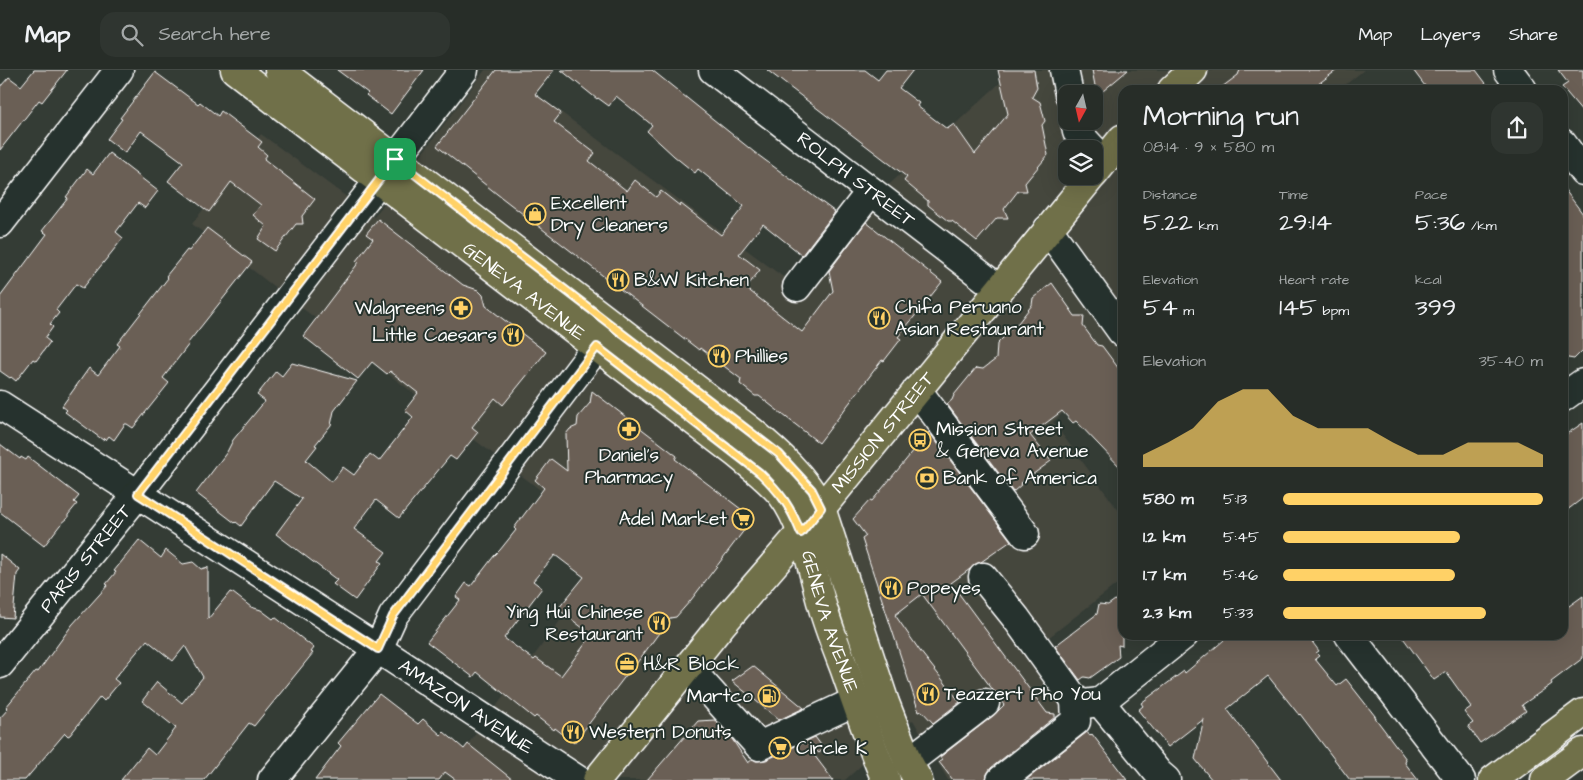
<!DOCTYPE html>
<html lang="en">
<head>
<meta charset="utf-8">
<style>
  :root { --surface:#272d28; --page:#2f3530; --text:#f1f3f6; --muted:#a4a8a8; --line:#434945; --accent:#ffd166 }
  body { margin:0; font-family:"Architects Daughter",sans-serif; background:var(--page); color:var(--text); height:100vh; display:flex; flex-direction:column; font-size:19px; white-space:nowrap }
  * { box-sizing:border-box; margin:0 }
  p { font-size:16px; color:var(--muted) }
  .icon { flex:none; width:28px; height:28px; fill:none; stroke:currentColor; stroke-width:2; stroke-linecap:round; stroke-linejoin:round }
  .map { position:relative; flex:1; overflow:hidden }
  .panel { position:absolute; left:1118px; top:15px; width:450px; height:555px; display:flex; flex-direction:column; background:var(--surface); border-radius:15px; box-shadow:0 5px 20px #0002,0 0 0 1px var(--line) }
  .panel>* { flex:none }
  .needle { width:32px; rotate:188deg }
  .controls { position:absolute; left:1058px; top:15px; display:grid; gap:10px }
  .controls a { display:grid; place-items:center; width:45px; height:45px; border-radius:10px; background:var(--surface); box-shadow:0 5px 20px #0002,0 0 0 1px var(--line); font-size:25px }
  .pin { position:absolute; display:grid; place-items:center; width:42px; height:42px; color:#fff; margin:-21px; border-radius:10px; box-shadow:0 2px 8px #0006 }
  .round { display:grid; place-items:center; flex:none; width:52px; height:52px; border-radius:15px; background:var(--page) }
  .headline { display:flex; align-items:center; justify-content:space-between; height:85px; padding:0 25px }
  h1 { font-size:28px; font-weight:600; line-height:38px }
  .metrics { display:grid; grid-template-columns:repeat(3,1fr); gap:8px; height:85px; padding:5px 25px }
  .metrics div { display:grid; align-content:center }
  .metrics b { font-size:25px; font-weight:600 }
  .metrics small { font-size:14px; font-weight:400 }
  .metrics p { font-size:14px }
  .chart { height:140px; padding:10px 25px }
  .chart p { display:flex; justify-content:space-between }
  .chart svg { width:100%; height:90px; margin-top:5px; fill:var(--accent); opacity:.7 }
  ul { padding:0 25px; list-style:none; font-size:16px }
  li { display:grid; grid-template-columns:80px 60px 1fr; align-items:center; height:38px }
  li i { height:12px; border-radius:6px; background:var(--accent) }
  header { display:flex; align-items:center; gap:30px; box-sizing:border-box; height:70px; padding:0 25px; background:var(--surface); border-bottom:1px solid var(--line) }
  header strong { font-size:24px }
  nav { display:flex; gap:28px; margin-inline-start:auto; font-size:18px }
  .search { width:350px; height:45px; background:var(--page); display:flex; align-items:center; gap:12px; box-sizing:border-box; padding:0 18px; border-radius:15px; color:var(--muted); font-size:19px }
  .map>svg:first-child { display:block }
</style>
</head>
<body>
<header>
<strong>Map</strong>
<div class="search"><svg class="icon" aria-label="search" viewBox="0 0 24 24"><circle cx="10" cy="10" r="6"/><path d="M15 15l6 6"/></svg>Search here</div>
<nav><a>Map</a><a>Layers</a><a>Share</a></nav>
</header>
<div class="map">
<svg width="1583" height="710" viewBox="0 0 1583 710">
  <rect width="100%" height="100%" fill="#343c35"/>
  <filter id="ink" filterUnits="userSpaceOnUse"><feTurbulence type="fractalNoise" baseFrequency=".02" numOctaves="2"/><feDisplacementMap in="SourceGraphic" scale="10" xChannelSelector="R" yChannelSelector="G"/><feConvolveMatrix kernelMatrix="1 2 1 2 8 2 1 2 1" color-interpolation-filters="sRGB"/></filter>
  <g filter="url(#ink)">
    <path fill="#44463e" fill-rule="evenodd" d="M485,0H504L797,217L857,144L1014,0H1364L1339,20H1122V283L1115,298L1053,352L1122,445V510L1043,572L1082,624L987,710H948L913,650L845,710H439L468,674L615,477L192,154L261,64L374,147ZM1066,24H1094V51H1066ZM1066,79H1094V106H1066Z"/>
    <g fill="#6a5f54" stroke="#fff" fill-rule="evenodd">
      <polygon points="34,0 67,0 42,32 39,30 0,80 0,17 9,7 21,16"/>
      <polygon points="337,0 424,0 391,44 366,25 368,23"/>
      <polygon points="496,0 554,0 535,24 561,43 554,52 595,83 589,91 627,121 635,110 656,127 661,121 680,136 681,134 721,165 744,136 698,99 695,103 674,86 647,61 652,55 616,26 609,36 598,28 597,29 561,0 652,0 754,82 835,142 802,185 763,154 739,184 760,200 746,218 802,262 833,221 829,201 866,152 942,212 898,267 901,269 884,291 882,290 819,373 759,326 755,326 740,314 741,309 700,278 699,280 497,124 437,76"/>
      <polygon points="767,0 865,0 878,10 886,0 913,0 899,18 919,33 917,36 947,59 954,54 975,84 1008,44 998,0 1034,0 1037,18 1032,27 1040,32 1045,51 1042,55 1048,85 1025,113 1027,121 1018,121 1004,139 1008,148 997,148 977,171 952,151 948,151 928,135 928,131 904,111 907,107"/>
      <polygon points="1092,0 1128,0 1097,26"/>
      <polygon points="1240,0 1337,0 1310,20 1218,20 1238,5"/>
      <polygon points="1413,0 1476,0 1491,20 1428,20"/>
      <polygon points="1558,0 1583,0 1583,42 1562,17 1568,13"/>
      <polygon points="155,2 198,34 200,32 218,46 221,41 262,72 258,77 267,85 264,89 315,129 302,146 303,154 296,154 275,181 258,169 266,156 253,145 261,135 231,112 209,142 168,111 183,92 141,61 125,83 107,69 122,49 120,48"/>
      <polygon points="109,83 158,121 145,138 138,133 116,162 123,168 112,182 83,218 76,214 56,240 59,243 50,254 53,257 45,268 50,272 36,291 33,289 16,311 11,307 10,308 0,301 0,227 47,164 42,161 68,128 66,127 87,99 93,104"/>
      <polygon points="1562,116 1583,144 1583,280 1574,289 1562,287"/>
      <polygon points="378,149 463,215 478,220 483,225 486,236 546,282 503,335 495,328 472,357 478,362 456,390 450,386 399,448 376,430 354,459 386,482 379,491 382,493 355,530 333,514 337,510 276,464 302,429 274,411 241,456 236,452 235,453 196,423 227,382 233,370 265,331 257,325 276,301 282,306 292,293 357,311 334,341 331,355 315,375 317,376 306,390 332,412 343,397 354,405 370,384 379,391 413,347 405,340 418,323 390,301 387,304 372,292 358,309 303,266 359,192 356,191 373,169 366,164"/>
      <polygon points="207,158 252,192 188,273 189,274 163,308 169,313 133,358 127,354 125,354 114,370 109,366 106,370 104,368 103,370 65,342 67,340 62,336 89,298 98,305 120,276 117,274 168,208 166,206 187,180 189,181"/>
      <polygon points="1052,213 1075,246 1084,246 1083,256 1097,275 1102,276 1122,303 1122,399 1076,351 1073,353 1062,341 1030,365 1051,391 1021,413 1022,414 1013,422 947,334 952,330 954,325 976,298 983,299 996,289 997,274 1007,264 1006,262 1018,253 1032,235 1033,228"/>
      <path d="M592,321L677,386L675,389L754,449L745,459L691,530L676,547L670,548L628,605L627,604L574,673L555,658L554,660L536,646L534,648L477,602L473,607L427,572L460,530L456,527L466,513L471,516L494,486L500,480L516,460L514,458L544,418L535,410L551,389L567,401L566,364L570,359L577,356L578,347L590,333ZM555,485L584,507L558,539L592,565L561,606L536,588L534,590L504,568L542,518L533,511Z"/>
      <polygon points="1583,353 1583,428 1562,444 1562,367"/>
      <polygon points="929,362 1011,471 981,492 974,495 970,499 951,513 1047,643 1055,644 1055,647 991,698 987,704 986,710 953,710 939,692 942,690 940,687 994,645 1004,635 922,524 895,545 920,581 960,632 933,653 922,641 919,642 862,469 866,466 853,449 870,430 872,431"/>
      <polygon points="0,374 20,389 21,387 26,390 28,387 79,426 74,432 77,434 68,445 68,448 60,455 44,476 0,442"/>
      <polygon points="139,470 161,488 166,480 183,494 193,492 201,499 208,497 208,549 230,522 233,523 251,537 261,540 273,549 275,547 314,578 311,582 313,583 254,656 249,653 204,710 121,710 147,678 155,685 176,658 142,631 157,612 182,633 203,607 185,576 173,591 147,570 114,609 119,613 104,631 100,627 70,665 68,666 65,663 25,710 0,710 0,648 8,639 6,637 36,601 38,602 72,555 108,515 106,514 116,502 114,501"/>
      <polygon points="0,484 20,500 17,504 13,548 0,547"/>
      <polygon points="1122,525 1122,576 1118,575 1119,587 1090,608 1084,607 1080,610 1055,576 1097,544 1099,534 1108,535"/>
      <polygon points="1583,526 1583,588 1551,612 1552,614 1522,635 1526,641 1480,673 1468,656 1473,653 1464,642 1471,637 1446,602 1434,610 1401,565 1562,565 1562,541"/>
      <polygon points="1230,565 1307,565 1319,581 1316,583 1319,586 1315,589 1337,616 1346,609 1375,646 1376,649 1406,689 1405,693 1418,710 1350,710 1300,644 1299,645 1268,606 1227,639 1281,710 1212,710 1195,689 1204,649 1168,677 1138,640 1143,636 1141,633 1184,601 1185,603"/>
      <polygon points="753,596 804,638 779,650 732,611"/>
      <polygon points="379,624 418,654 423,649 441,665 444,662 464,679 468,674 513,710 456,710 445,702 439,710 315,710 341,676 338,673"/>
      <polygon points="715,650 732,669 748,693 753,689 756,691 766,690 815,667 824,679 819,683 814,679 811,681 833,710 647,710 698,651"/>
      <polygon points="1087,662 1090,666 1092,664 1127,710 1026,710"/>
    </g>
    <g fill="none" stroke-linecap="round" stroke-linejoin="round">
      <g stroke="#fff" stroke-width="31">
        <g id="minor">
          <path id="s1" d="M713,0L999,219"/>
          <polyline points="1064,0 1069,24"/>
          <polyline points="1508,0 1523,20"/>
          <polyline points="1075,51 1077,62 1093,79"/>
          <polyline points="1562,73 1583,101"/>
          <polyline points="0,153 119,0"/>
          <polyline points="1048,159 1122,262"/>
          <polyline points="797,217 871,121"/>
          <polyline points="917,320 1025,464"/>
          <polyline points="1562,328 1583,313"/>
          <path id="s2" d="M0,335L378,579L578,710"/>
          <polyline points="983,507 1016,548 1075,630 1084,634 1100,632"/>
          <polyline points="1349,565 1461,710"/>
          <path id="s3" d="M0,594L138,424L464,0"/>
          <polyline points="688,597 759,676 856,631"/>
          <polyline points="908,692 985,633"/>
          <polyline points="272,710 378,579 393,546 611,258"/>
          <polyline points="1001,710 1076,651 1075,630"/>
          <polyline points="1166,710 1159,704 1100,632 1184,565"/>
        </g>
      </g>
      <g stroke="#fff" stroke-width="31">
        <g id="major">
          <path id="s4" d="M235,0L737,384C753,397 770,410 782,425C805,455 812,501 822,535C828,557 837,579 845,600C858,637 870,674 886,710"/>
          <path d="M279,0L750,360C778,383 804,406 821,438L885,633L908,692L918,710"/>
          <polyline points="1172,20 1193,0"/>
          <polyline points="1094,104 1122,69"/>
          <path id="s5" d="M597,710L723,553L801,463L1092,106"/>
          <polyline points="1493,710 1583,643"/>
          <polyline points="1545,710 1583,682"/>
        </g>
      </g>
      <use href="#minor" stroke="#26332d" stroke-width="28"/>
      <use href="#major" stroke="#70704a" stroke-width="28"/>
    </g>
  </g>
  <g fill="none" stroke-linecap="round" stroke-linejoin="round" filter="url(#ink)">
    <g stroke="#fff" stroke-width="10">
      <path id="route" d="M395,89L779,384L812,420L821,438L801,463C790,436 781,423 760,403L597,277L393,546L378,579L138,424Z"/>
    </g>
    <use href="#route" stroke="#ffd166" stroke-width="6"/>
  </g>
  <defs>
    <g id="shop-ring" transform="scale(1.125)"><circle r="9.5" fill="#26332d" stroke="#ffd166" stroke-width="1.5"/><path d="M-5-2.5h2.3a2.7 3.5 0 0 1 5.4 0H5L5.5 6h-11ZM-1.5-2.5h3a1.5 2.3 0 0 0-3 0Z" fill="#ffd166"/></g>
    <g id="restaurant-ring" transform="scale(1.125)"><circle r="9.5" fill="#26332d" stroke="#ffd166" stroke-width="1.5"/><path d="M-5-6h1v4h1v-4h1v4h1v-4h1v5L-1.5 .5V6h-2V.5L-5-1ZM5-6V6H3V1.5H1.5Q1.5-4 5-6Z" fill="#ffd166"/></g>
    <g id="pharmacy-ring" transform="scale(1.125)"><circle r="9.5" fill="#26332d" stroke="#ffd166" stroke-width="1.5"/><path d="M-2-6h4v4h4v4h-4v4h-4v-4h-4v-4h4Z" fill="#ffd166"/></g>
    <g id="bus-ring" transform="scale(1.125)"><circle r="9.5" fill="#26332d" stroke="#ffd166" stroke-width="1.5"/><path d="M-5-6H5V4H4V6H2V4H-2V6H-4V4H-5ZM-3.5-4V0h7V-4ZM-3.5 1.2v1.5H-2V1.2ZM2 1.2v1.5H3.5V1.2Z" fill="#ffd166"/></g>
    <g id="bank-ring" transform="scale(1.125)"><circle r="9.5" fill="#26332d" stroke="#ffd166" stroke-width="1.5"/><path d="M-6-4H6V4H-6ZM0-2.3a2.3 2.3 0 1 0 0 4.6a2.3 2.3 0 1 0 0-4.6Z" fill="#ffd166"/></g>
    <g id="supermarket-ring" transform="scale(1.125)"><circle r="9.5" fill="#26332d" stroke="#ffd166" stroke-width="1.5"/><path d="M-6-5.5h2.5l.6 2H6L4.5 2H-2.5L-4.4-4H-6ZM-1.5 3.2a1.3 1.3 0 1 0 .1 0ZM3 3.2a1.3 1.3 0 1 0 .1 0Z" fill="#ffd166"/></g>
    <g id="office-ring" transform="scale(1.125)"><circle r="9.5" fill="#26332d" stroke="#ffd166" stroke-width="1.5"/><path d="M-6-3h4V-5.5h4V-3h4V5H-6ZM-1-4.5V-3h2v-1.5ZM-6 0V1H6V0Z" fill="#ffd166"/></g>
    <g id="fuel-ring" transform="scale(1.125)"><circle r="9.5" fill="#26332d" stroke="#ffd166" stroke-width="1.5"/><path d="M-5.5-6h7V0h2V4h1.3V-2.5L3-4.5l.8-.8L6-3V5H2.5V1h-1V6h-7ZM-4.2-4.7v3.2H.2V-4.7Z" fill="#ffd166"/></g>
  </defs>
  <g fill-rule="evenodd">
    <use href="#shop-ring" x="535" y="144"/>
    <use href="#restaurant-ring" x="618" y="210"/>
    <use href="#pharmacy-ring" x="461" y="238"/>
    <use href="#restaurant-ring" x="879" y="248"/>
    <use href="#restaurant-ring" x="513" y="265"/>
    <use href="#restaurant-ring" x="719" y="286"/>
    <use href="#pharmacy-ring" x="629" y="359"/>
    <use href="#bus-ring" x="920" y="370"/>
    <use href="#bank-ring" x="927" y="408"/>
    <use href="#supermarket-ring" x="743" y="449"/>
    <use href="#restaurant-ring" x="891" y="518"/>
    <use href="#restaurant-ring" x="659" y="553"/>
    <use href="#office-ring" x="627" y="594"/>
    <use href="#restaurant-ring" x="928" y="624"/>
    <use href="#fuel-ring" x="769" y="626"/>
    <use href="#restaurant-ring" x="573" y="662"/>
    <use href="#supermarket-ring" x="780" y="678"/>
  </g>
  <g text-anchor="middle" dominant-baseline="central" stroke-width="4" stroke-linejoin="round" paint-order="stroke">
    <g font-size="19" fill="#fff" stroke="#26332d">
      <text stroke="none"><textPath href="#s1" startOffset="180">ROLPH STREET</textPath></text>
      <text stroke="none"><textPath href="#s4" startOffset="364">GENEVA AVENUE</textPath></text>
      <text stroke="none"><textPath href="#s5" startOffset="450">MISSION STREET</textPath></text>
      <text stroke="none"><textPath href="#s3" startOffset="136">PARIS STREET</textPath></text>
      <text stroke="none"><textPath href="#s4" startOffset="829">GENEVA AVENUE</textPath></text>
      <text stroke="none"><textPath href="#s2" startOffset="555">AMAZON AVENUE</textPath></text>
    </g>
    <g font-size="19" fill="#fff" stroke="#26332d" text-anchor="start">
      <text x="551" y="133">Excellent<tspan x="551" dy="22">Dry Cleaners</tspan></text>
      <text x="634" y="210">B&amp;W Kitchen</text>
      <text x="895" y="237">Chifa Peruano<tspan x="895" dy="22">Asian Restaurant</tspan></text>
      <text x="445" y="238" text-anchor="end">Walgreens</text>
      <text x="497" y="265" text-anchor="end">Little Caesars</text>
      <text x="735" y="286">Phillies</text>
      <text x="936" y="359">Mission Street<tspan x="936" dy="22">&amp; Geneva Avenue</tspan></text>
      <text x="629" y="385" text-anchor="middle">Daniel's<tspan x="629" dy="22">Pharmacy</tspan></text>
      <text x="943" y="408">Bank of America</text>
      <text x="727" y="449" text-anchor="end">Adel Market</text>
      <text x="907" y="518">Popeyes</text>
      <text x="643" y="542" text-anchor="end">Ying Hui Chinese<tspan x="643" dy="22">Restaurant</tspan></text>
      <text x="643" y="594">H&amp;R Block</text>
      <text x="944" y="624">Teazzert Pho You</text>
      <text x="753" y="626" text-anchor="end">Martco</text>
      <text x="589" y="662">Western Donuts</text>
      <text x="796" y="678">Circle K</text>
    </g>
  </g>
</svg>
<div class="controls">
<a><svg class="needle" viewBox="-14 -14 28 28"><path d="M0-13l5 13h-10z" fill="#e53935"/><path d="M0 13l5-13h-10z" fill="#a4a8a8"/></svg></a>
<a><svg class="icon" aria-label="layers" viewBox="0 0 24 24"><path d="M12 4l9 5-9 5-9-5zM3 14l9 5 9-5"/></svg></a>
</div>
<div class="pin" style="left:395px;top:89px;background:#1e9e55"><svg class="icon" aria-label="arrive" viewBox="0 0 24 24"><path d="M6 21V4h12l-3 4 3 4H6"/></svg></div>
<section class="panel">
<div class="headline"><div><h1>Morning run</h1><p>08:14 · 9 × 580 m</p></div><a class="round"><svg class="icon" aria-label="share" viewBox="0 0 24 24"><path d="M12 15V3M7 8l5-5 5 5M5 13v7h14v-7"/></svg></a></div>
<div class="metrics">
<div><p>Distance</p><b>5.22<small> km</small></b></div>
<div><p>Time</p><b>29:14</b></div>
<div><p>Pace</p><b>5:36<small> /km</small></b></div>
</div>
<div class="metrics">
<div><p>Elevation</p><b>54<small> m</small></b></div>
<div><p>Heart rate</p><b>145<small> bpm</small></b></div>
<div><p>kcal</p><b>399</b></div>
</div>
<div class="chart"><p><span>Elevation</span>35–40 m</p>
<svg viewBox="0 0 160 44" preserveAspectRatio="none"><path d="M0 44V38L10 32L20 25L30 12L40 6L50 6L60 19L70 25L80 25L90 25L100 32L110 38L120 38L130 32L140 32L150 32L160 38V44z"/></svg>
</div>
<ul>
<li><b>580 m</b>5:13<i style="width:100%"></i></li>
<li><b>1.2 km</b>5:45<i style="width:68%"></i></li>
<li><b>1.7 km</b>5:46<i style="width:66%"></i></li>
<li><b>2.3 km</b>5:33<i style="width:78%"></i></li>
</ul>
</section>
</div>
</body>
</html>
